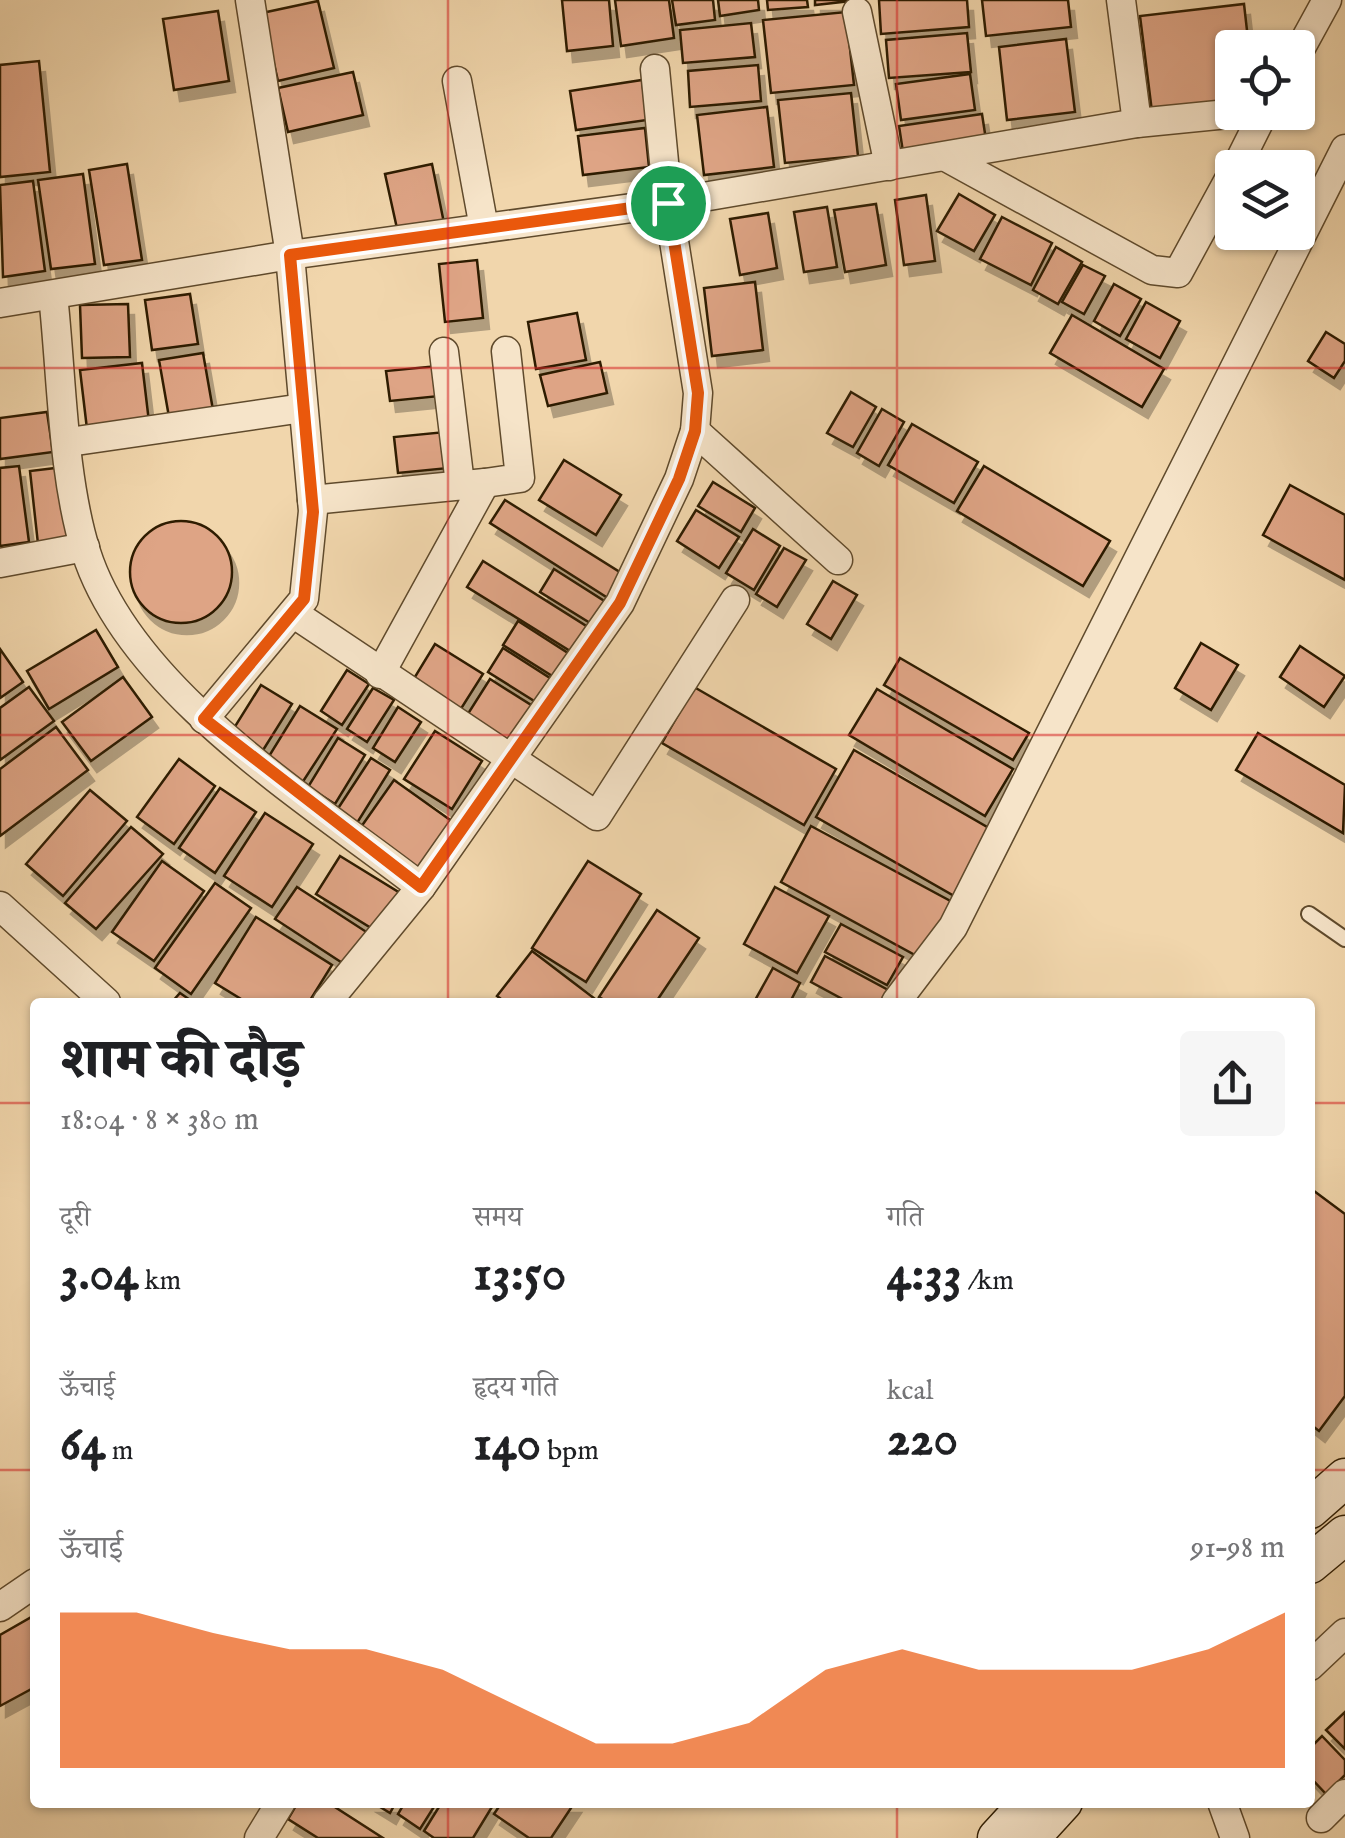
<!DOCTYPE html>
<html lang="hi">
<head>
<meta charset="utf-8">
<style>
  :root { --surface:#fff; --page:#f6f6f6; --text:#202124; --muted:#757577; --accent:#ea580c }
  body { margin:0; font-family:"IM FELL English","Noto Serif Devanagari",serif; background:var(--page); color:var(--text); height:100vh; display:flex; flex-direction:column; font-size:38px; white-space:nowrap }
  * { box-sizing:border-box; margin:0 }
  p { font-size:32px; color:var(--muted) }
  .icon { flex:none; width:55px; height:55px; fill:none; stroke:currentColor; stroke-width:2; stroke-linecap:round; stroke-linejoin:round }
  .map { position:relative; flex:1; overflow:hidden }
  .side { position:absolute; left:30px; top:998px; width:1285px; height:810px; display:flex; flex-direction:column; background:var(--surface); border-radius:10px; box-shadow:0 2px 8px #0004 }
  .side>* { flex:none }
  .fabs { position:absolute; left:1215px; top:30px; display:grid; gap:20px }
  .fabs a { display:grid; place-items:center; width:100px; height:100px; border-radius:10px; background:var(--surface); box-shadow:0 2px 8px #0004; font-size:50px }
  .pin { position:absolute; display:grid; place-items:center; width:85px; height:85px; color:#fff; margin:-42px; border:5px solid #fff; border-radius:50%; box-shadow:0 2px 10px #0007 }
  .round { display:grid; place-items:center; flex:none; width:105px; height:105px; border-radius:10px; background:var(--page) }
  .summary { display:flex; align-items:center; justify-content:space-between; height:170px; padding:0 30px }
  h1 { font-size:55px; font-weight:800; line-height:75px }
  .metrics { display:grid; grid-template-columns:repeat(3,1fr); gap:15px; height:170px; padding:10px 30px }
  .metrics div { display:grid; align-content:center }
  .metrics b { font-size:50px; font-weight:800 }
  .metrics small { font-size:28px; font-weight:400 }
  .metrics p { font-size:28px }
  .chart { height:280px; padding:20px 30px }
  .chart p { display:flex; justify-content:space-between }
  .chart svg { width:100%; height:180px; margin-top:10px; fill:var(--accent); opacity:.7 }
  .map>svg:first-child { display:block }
</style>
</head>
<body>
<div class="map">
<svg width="1345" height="1838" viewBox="0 0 1345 1838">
  <defs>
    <filter id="shadow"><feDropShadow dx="6" dy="11" stdDeviation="0" flood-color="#0004"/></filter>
  </defs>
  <rect width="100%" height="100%" fill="#f1d6ac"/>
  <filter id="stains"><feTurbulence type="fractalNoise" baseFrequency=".002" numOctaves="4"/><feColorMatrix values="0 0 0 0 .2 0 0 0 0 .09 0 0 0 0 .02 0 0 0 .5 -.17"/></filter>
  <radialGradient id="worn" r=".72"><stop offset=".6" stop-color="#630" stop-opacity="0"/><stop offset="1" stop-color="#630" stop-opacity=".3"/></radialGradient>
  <g fill="#dea485" stroke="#2e1c02" stroke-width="2.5" filter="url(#shadow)">
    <polygon points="562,0 609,0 613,46 567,51"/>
    <polygon points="615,0 669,0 674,38 621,46"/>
    <polygon points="672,0 713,0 715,20 676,25"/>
    <polygon points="718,0 758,0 759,10 720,16"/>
    <polygon points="767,0 807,0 808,7 768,10"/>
    <polygon points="815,0 852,0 852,1 815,5"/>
    <polygon points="879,0 967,0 969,27 881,34"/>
    <polygon points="982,0 1068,0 1071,27 986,36"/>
    <polygon points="318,1 334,68 278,81 262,13"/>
    <polygon points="1244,4 1249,48 1232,48 1232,103 1152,112 1140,16"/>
    <polygon points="218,11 229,81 174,90 163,19"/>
    <polygon points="846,12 854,85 771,93 763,20"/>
    <polygon points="751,23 755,57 683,63 680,30"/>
    <polygon points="967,33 971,72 889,78 886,40"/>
    <polygon points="1066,39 1075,112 1007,120 999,47"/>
    <polygon points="39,61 50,172 0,177 0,65"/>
    <polygon points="758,65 761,101 690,107 688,71"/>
    <polygon points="353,72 363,115 288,132 278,88"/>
    <polygon points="970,74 975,110 901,120 896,84"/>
    <polygon points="642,80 647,120 576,130 570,91"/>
    <polygon points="851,93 858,156 785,163 778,100"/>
    <polygon points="767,107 774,167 704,175 697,115"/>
    <polygon points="982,114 986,140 903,152 899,126"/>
    <polygon points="645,128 649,167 583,175 578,136"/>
    <polygon points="127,164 142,260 104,265 89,170"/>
    <polygon points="432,164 444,223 398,233 385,174"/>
    <polygon points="83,174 95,264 51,269 38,180"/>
    <polygon points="33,181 45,271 3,277 0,185"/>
    <polygon points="959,194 995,215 974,251 937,231"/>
    <polygon points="926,195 935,261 904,265 895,200"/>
    <polygon points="876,204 886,265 845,272 834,210"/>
    <polygon points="827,207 837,267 804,272 794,212"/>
    <polygon points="768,213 777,268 740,275 730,219"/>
    <polygon points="1002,217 1052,243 1031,285 980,259"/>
    <polygon points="1056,247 1082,262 1058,304 1033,290"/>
    <polygon points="477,260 483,318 445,322 439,264"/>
    <polygon points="1083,265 1105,276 1084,314 1062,302"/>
    <polygon points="755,282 763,350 712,356 704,288"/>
    <polygon points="1114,284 1141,299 1120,336 1094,321"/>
    <polygon points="190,294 198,344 152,350 145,300"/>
    <polygon points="1146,302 1180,321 1160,358 1126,339"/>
    <polygon points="128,304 130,357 82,358 80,305"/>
    <polygon points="577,313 586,360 536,369 528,322"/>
    <polygon points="1072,315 1164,369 1142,407 1050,353"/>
    <polygon points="1326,332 1345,344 1345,361 1334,378 1308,361"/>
    <polygon points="203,353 213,410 169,417 159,360"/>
    <polygon points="600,362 607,393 548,406 540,375"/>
    <polygon points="142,363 149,422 87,429 80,370"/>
    <polygon points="437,366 440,396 390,401 386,371"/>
    <polygon points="851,392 876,407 853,447 827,433"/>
    <polygon points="882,409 904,422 879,466 857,453"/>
    <polygon points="47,412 53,452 0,459 0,418"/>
    <polygon points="912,424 978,462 954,503 888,465"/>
    <polygon points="445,432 449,468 398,473 394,437"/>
    <polygon points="564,460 621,495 596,535 539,500"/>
    <polygon points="19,466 29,542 0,546 0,468"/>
    <polygon points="984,466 1110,541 1083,586 957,511"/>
    <polygon points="64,467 72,541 38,544 30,471"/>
    <polygon points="713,482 755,508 741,532 698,506"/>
    <polygon points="1290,485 1345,515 1345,580 1263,535"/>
    <polygon points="505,500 626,576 611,600 490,523"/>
    <polygon points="696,510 739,537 719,568 677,541"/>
    <circle cx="181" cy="572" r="51"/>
    <polygon points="753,529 780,546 754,590 726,573"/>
    <polygon points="784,548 806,560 777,607 756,594"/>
    <polygon points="483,561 591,629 575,654 467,587"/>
    <polygon points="554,569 609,604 595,626 540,592"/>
    <polygon points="833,581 857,595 831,639 807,624"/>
    <polygon points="518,621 571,655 557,679 503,645"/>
    <polygon points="96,630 118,667 49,709 27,671"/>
    <polygon points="1201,643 1238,665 1211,710 1175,688"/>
    <polygon points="435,644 483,674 457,715 410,685"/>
    <polygon points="1300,646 1345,676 1324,707 1280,677"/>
    <polygon points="503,648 553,680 539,704 488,672"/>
    <polygon points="0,649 23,682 0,698"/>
    <polygon points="900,658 1029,733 1013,760 884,685"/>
    <polygon points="347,670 369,684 342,725 321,711"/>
    <polygon points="123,677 152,717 91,761 62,722"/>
    <polygon points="490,679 539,710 513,751 464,720"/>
    <polygon points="261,685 292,704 260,755 229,736"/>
    <polygon points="29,687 54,721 0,760 0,708"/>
    <polygon points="694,687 836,769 804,825 662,743"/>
    <polygon points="373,688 394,700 367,742 347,729"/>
    <polygon points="877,689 1013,769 985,816 849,735"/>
    <polygon points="300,706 337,729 302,783 266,761"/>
    <polygon points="398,707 421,722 395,762 373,748"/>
    <polygon points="56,727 88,770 0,836 0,769"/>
    <polygon points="435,731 482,761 452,809 404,779"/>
    <polygon points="1258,733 1345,785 1343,833 1236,770"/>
    <polygon points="338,738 365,755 335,804 308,787"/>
    <polygon points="854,750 994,831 956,897 816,817"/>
    <polygon points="371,758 390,770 357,823 337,810"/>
    <polygon points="179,759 215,786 174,844 137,817"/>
    <polygon points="394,780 453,822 420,869 361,827"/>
    <polygon points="220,788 256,812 215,873 179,848"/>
    <polygon points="90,790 127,821 63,896 26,864"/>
    <polygon points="265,813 313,844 272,907 224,876"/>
    <polygon points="811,826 956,904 926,961 781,882"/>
    <polygon points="131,827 163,854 96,929 65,903"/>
    <polygon points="340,856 400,893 376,931 316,894"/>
    <polygon points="162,861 204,891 154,961 112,932"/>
    <polygon points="588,861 641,894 586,982 532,948"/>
    <polygon points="215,883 251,908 191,994 155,968"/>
    <polygon points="297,887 368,933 347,966 275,919"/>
    <polygon points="775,887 829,916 797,973 744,944"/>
    <polygon points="657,910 699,938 656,1002 608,1002 599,997"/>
    <polygon points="256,917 332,965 309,1002 246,1002 215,983"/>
    <polygon points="841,924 903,957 887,985 825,952"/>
    <polygon points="532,951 599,1002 505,1002 497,996"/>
    <polygon points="825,956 890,991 884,1002 848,1002 811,982"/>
    <polygon points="773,968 800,983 790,1002 754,1002"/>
    <polygon points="180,993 193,1002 172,1002"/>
    <polygon points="1310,1188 1345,1214 1345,1396 1319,1431 1310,1424"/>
    <polygon points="35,1615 35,1687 0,1706 0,1635"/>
    <polygon points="1345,1712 1345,1749 1326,1730"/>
    <polygon points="1322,1736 1345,1760 1345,1775 1326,1794 1310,1777 1310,1748"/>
    <polygon points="298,1802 327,1802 383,1838 318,1838 288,1819"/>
    <polygon points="372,1802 396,1802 390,1813"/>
    <polygon points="405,1802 437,1802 420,1829 398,1814"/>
    <polygon points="442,1802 495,1802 473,1838 434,1838 424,1831"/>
    <polygon points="502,1802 575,1802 551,1838 529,1838 494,1814"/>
  </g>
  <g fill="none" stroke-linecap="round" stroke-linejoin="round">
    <g stroke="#5f4a2c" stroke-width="18">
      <polyline id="lane" points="1309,914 1345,939"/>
    </g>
    <g stroke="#5f4a2c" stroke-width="31">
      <g id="street">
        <polyline points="1121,0 1137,123"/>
        <polyline points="857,12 889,166"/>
        <polyline points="1298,53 1327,0"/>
        <polyline points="457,81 484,228"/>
        <polyline points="946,157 1152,270 1178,273 1232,174"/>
        <polyline points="1236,168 1264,112"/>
        <path d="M53,295C62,377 62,475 86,552C130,691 310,801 421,887"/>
        <polyline points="0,303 290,255 668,203 1137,123 1248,112"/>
        <polyline points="444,352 460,484"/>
        <polyline points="695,431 838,560"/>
        <polyline points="69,442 303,408"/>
        <polyline points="485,483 520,478 506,351"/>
        <polyline points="312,500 485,483 380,674"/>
        <polyline points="0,563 85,547"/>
        <polyline points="293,613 597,816 735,600"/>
        <polyline points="204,719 304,599 313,511 290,255 250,0"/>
        <polyline points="0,906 106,1002"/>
        <polyline points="327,1002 421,887 620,603 679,479 695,431 698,393 668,203 655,69"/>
        <polyline points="896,1002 953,927 1345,149"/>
        <polyline points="0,1607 35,1583"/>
        <polyline points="1310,1666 1345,1633"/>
        <polyline points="1222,1802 1235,1838"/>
        <polyline points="1321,1818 1345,1794"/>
        <polyline points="259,1838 281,1802"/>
      </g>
    </g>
    <g stroke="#2e1c02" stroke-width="41">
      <g id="secondary">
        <polyline points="1310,1509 1345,1478"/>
        <polyline points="1310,1564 1345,1535"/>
        <polyline points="997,1838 1030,1802"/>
        <polyline points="1030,1838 1063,1802"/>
      </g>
    </g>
    <use href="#lane" stroke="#f6e4c9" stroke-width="14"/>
    <use href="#street" stroke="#f6e4c9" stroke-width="28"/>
    <use href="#secondary" stroke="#f6e4c9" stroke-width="38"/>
  </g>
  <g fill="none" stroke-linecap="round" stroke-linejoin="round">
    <g stroke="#fff" stroke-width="20">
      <polygon id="route" points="668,203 698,393 695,431 679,479 620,603 421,887 204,719 304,599 313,512 290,255"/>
    </g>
    <use href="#route" stroke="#ea580c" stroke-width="12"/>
  </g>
  <path fill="none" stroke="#d62828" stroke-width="2.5" stroke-opacity="0.55" d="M448,0V1002M897,0V1002M0,368H1345M0,735H1345M0,1103H35M1310,1103H1345M0,1470H35M1310,1470H1345M448,1802V1838M897,1802V1838"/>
  <rect width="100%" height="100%" filter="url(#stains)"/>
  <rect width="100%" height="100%" fill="url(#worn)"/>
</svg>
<div class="fabs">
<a><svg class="icon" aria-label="locate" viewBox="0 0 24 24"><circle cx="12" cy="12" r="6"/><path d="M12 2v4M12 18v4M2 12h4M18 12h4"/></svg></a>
<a><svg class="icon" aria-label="layers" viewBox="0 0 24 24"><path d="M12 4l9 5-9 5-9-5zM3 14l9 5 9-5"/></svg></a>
</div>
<div class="pin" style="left:668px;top:203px;background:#1e9e55"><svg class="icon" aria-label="arrive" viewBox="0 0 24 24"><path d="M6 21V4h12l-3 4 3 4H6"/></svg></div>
<section class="side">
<div class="summary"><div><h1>शाम की दौड़</h1><p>18:04 · 8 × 380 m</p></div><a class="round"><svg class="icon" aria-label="share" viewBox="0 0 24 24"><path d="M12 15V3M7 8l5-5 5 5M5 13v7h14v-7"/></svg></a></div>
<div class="metrics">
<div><p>दूरी</p><b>3.04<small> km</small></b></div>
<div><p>समय</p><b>13:50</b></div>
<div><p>गति</p><b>4:33<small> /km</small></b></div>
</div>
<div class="metrics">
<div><p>ऊँचाई</p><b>64<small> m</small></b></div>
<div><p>हृदय गति</p><b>140<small> bpm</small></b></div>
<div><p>kcal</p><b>220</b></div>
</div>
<div class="chart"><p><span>ऊँचाई</span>91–98 m</p>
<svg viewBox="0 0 160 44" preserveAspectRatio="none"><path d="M0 44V6L10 6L20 11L30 15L40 15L50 20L60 29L70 38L80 38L90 33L100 20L110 15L120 20L130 20L140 20L150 15L160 6V44z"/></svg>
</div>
</section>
</div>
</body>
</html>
